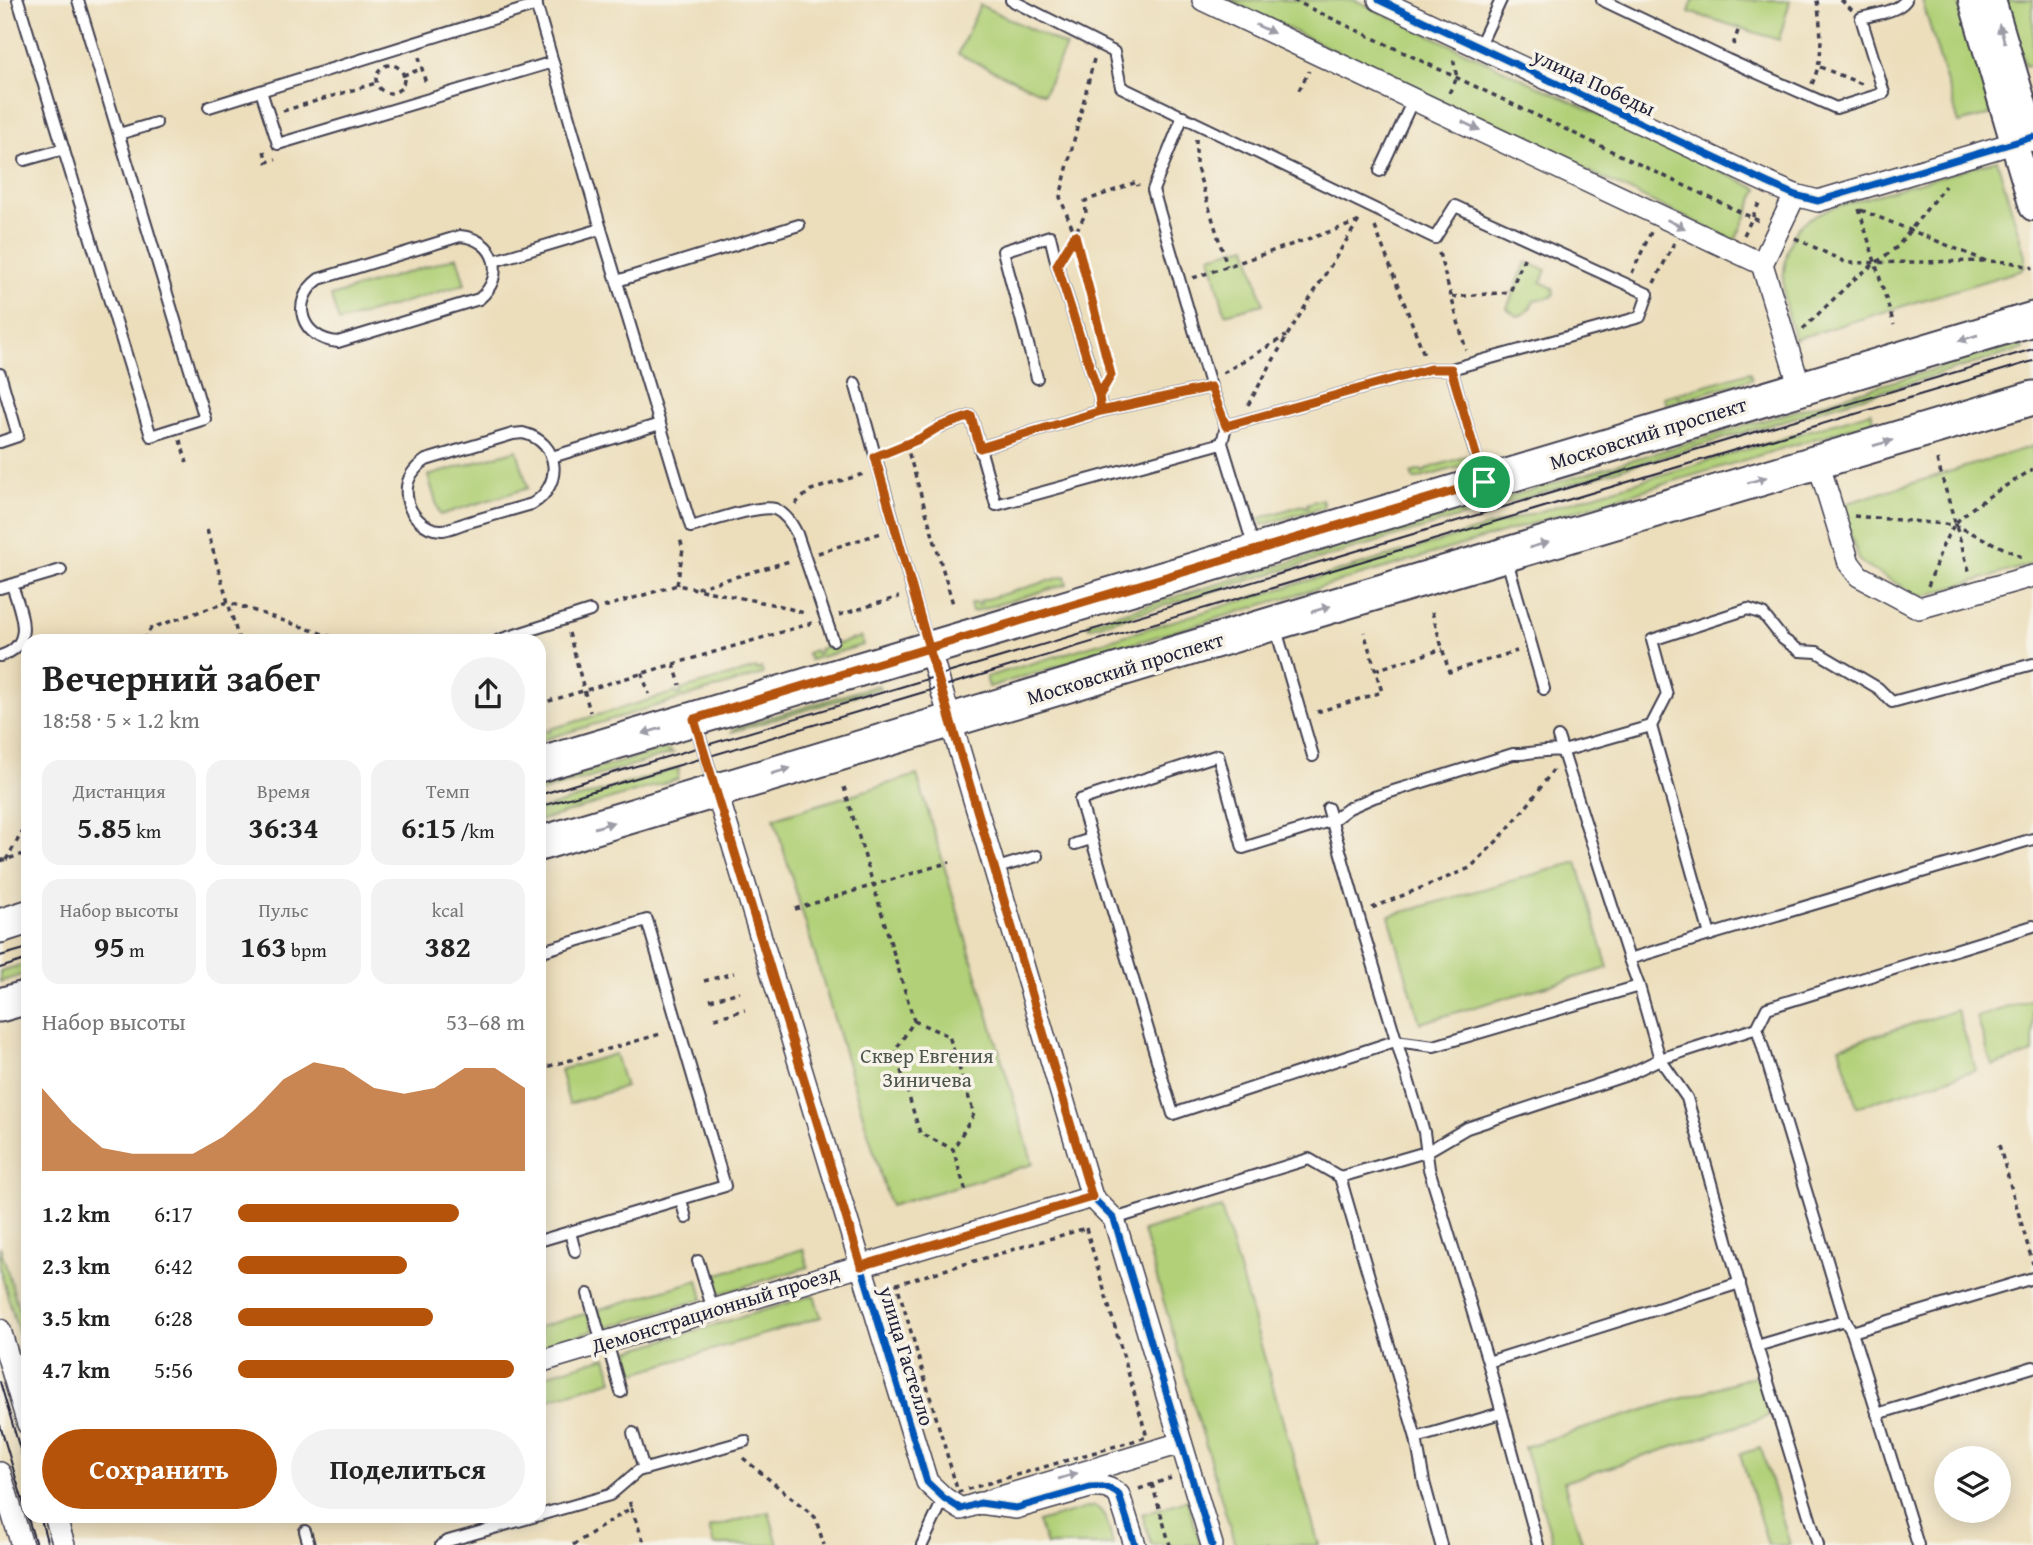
<!DOCTYPE html>
<html lang="ru">
<head>
<meta charset="utf-8">
<style>
  :root { --surface:#fff; --page:#f2f2f2; --text:#222; --muted:#767676; --accent:#b45309 }
  body { margin:0; font-family:"Gentium Book Plus",serif; background:var(--page); color:var(--text); height:100vh; display:flex; flex-direction:column; font-size:26px; white-space:nowrap }
  * { box-sizing:border-box; margin:0 }
  p { font-size:23px; color:var(--muted) }
  .icon { flex:none; width:38px; height:38px; fill:none; stroke:currentColor; stroke-width:2; stroke-linecap:round; stroke-linejoin:round }
  .map { position:relative; flex:1; overflow:hidden }
  .details { position:absolute; left:21px; top:634px; width:525px; height:889px; display:flex; flex-direction:column; background:var(--surface); border-radius:21px; box-shadow:0 4px 18px #0003 }
  .details>* { flex:none }
  .tools { position:absolute; left:1934px; top:1446px; display:grid; gap:14px }
  .tools a { display:grid; place-items:center; width:77px; height:77px; border-radius:50%; background:var(--surface); box-shadow:0 4px 18px #0003; font-size:35px }
  .pin { position:absolute; display:grid; place-items:center; width:60px; height:60px; color:#fff; margin:-30px; border:4px solid #fff; border-radius:50%; box-shadow:0 2px 7px #0007 }
  .round { display:grid; place-items:center; flex:none; width:74px; height:74px; border-radius:37px; background:var(--page) }
  .head { display:flex; align-items:center; justify-content:space-between; height:119px; padding:0 21px }
  h1 { font-size:38px; font-weight:600; line-height:52px }
  .stats { display:grid; grid-template-columns:repeat(3,1fr); gap:10px; height:119px; padding:7px 21px }
  .stats div { display:grid; align-content:center; border-radius:18px; background:var(--page); text-align:center }
  .stats b { font-size:30px; font-weight:600 }
  .stats small { font-size:19px; font-weight:400 }
  .stats p { font-size:19px }
  .chart { height:196px; padding:14px 21px }
  .chart p { display:flex; justify-content:space-between }
  .chart svg { width:100%; height:126px; margin-top:7px; fill:var(--accent); opacity:.7 }
  .button { display:flex; gap:14px; margin-top:auto; padding:14px 21px }
  .button a { flex:1; height:80px; border-radius:42px; background:var(--accent); color:#fff; font-size:28px; font-weight:600; line-height:80px; text-align:center }
  .button a+a { background:var(--page); color:var(--text) }
  ul { padding:0 21px; list-style:none; font-size:23px }
  li { display:grid; grid-template-columns:112px 84px 1fr; align-items:center; height:52px }
  li i { height:18px; border-radius:9px; background:var(--accent) }
  .map>svg:first-child { display:block }
</style>
</head>
<body>
<div class="map">
<svg width="2033" height="1545" viewBox="0 0 2033 1545">
  <rect width="100%" height="100%" fill="#f7f3e8"/>
  <filter id="ink" filterUnits="userSpaceOnUse"><feTurbulence type="fractalNoise" baseFrequency=".0143" numOctaves="2"/><feDisplacementMap in="SourceGraphic" scale="14" xChannelSelector="R" yChannelSelector="G"/><feConvolveMatrix kernelMatrix="1 2 1 2 8 2 1 2 1" color-interpolation-filters="sRGB"/></filter>
  <filter id="wash" filterUnits="userSpaceOnUse"><feTurbulence type="fractalNoise" baseFrequency=".00686" numOctaves="4" result="noise"/><feDisplacementMap in="SourceGraphic" scale="28" xChannelSelector="R" yChannelSelector="G"/><feGaussianBlur stdDeviation="1.57" result="paint"/><feColorMatrix in="noise" values="0 0 0 0 0 0 0 0 0 0 0 0 0 0 0 0 0 1.4 0 .05"/><feComposite in="paint" operator="in"/></filter>
  <g filter="url(#wash)">
    <rect width="100%" height="100%" fill="#ecdebb"/>
    <g fill="#b1d077" stroke="#6a7959" stroke-width="2">
      <polygon points="1228,0 1355,0 1758,189 1735,241"/>
      <polygon points="1693,0 1785,0 1790,1 1779,40 1689,12"/>
      <polygon points="1922,0 1958,0 1992,114 1959,123"/>
      <polygon points="2005,0 2033,0 2033,64 2025,66"/>
      <polygon points="980,5 1066,46 1044,94 958,54"/>
      <path d="M1997,160L2025,255V266L2022,270L1795,339C1792,329 1788,318 1786,308C1780,284 1784,241 1802,224C1811,216 1821,212 1831,208Z"/>
      <polygon points="1247,246 1263,304 1225,314 1210,256"/>
      <polygon points="457,257 465,284 339,322 331,296"/>
      <path d="M1526,262L1546,270L1541,282L1553,288L1554,293L1552,297L1534,301C1529,310 1526,315 1516,316L1507,308Z"/>
      <polygon points="2022,343 2023,349 1089,628 1088,623"/>
      <polygon points="1750,372 1752,379 1666,404 1664,397 1675,394 1676,396 1679,395 1679,393"/>
      <polygon points="1871,412 1874,421 989,687 986,677"/>
      <polygon points="2033,446 2033,564 1921,597 1864,565 1859,560 1841,505"/>
      <polygon points="517,450 528,488 440,515 428,476"/>
      <polygon points="1467,456 1469,464 1414,480 1411,473 1421,470 1422,472 1426,471 1426,469"/>
      <polygon points="1322,499 1324,507 1262,525 1260,518 1303,505 1305,507 1308,507 1307,504"/>
      <polygon points="1065,576 1067,584 972,612 970,604 976,602 977,605 981,604 980,601"/>
      <polygon points="861,637 863,645 810,660 807,653 815,650 817,654 820,652 819,649"/>
      <polygon points="756,668 757,670 761,668 763,674 539,741 539,733 546,730 547,732 550,732 550,729 676,692 677,695 681,694 680,690"/>
      <polygon points="878,685 880,688 732,732 735,728"/>
      <polygon points="665,749 673,753 539,793 539,786"/>
      <polygon points="679,768 678,779 539,821 539,810"/>
      <polygon points="917,775 1033,1164 890,1206 774,818"/>
      <polygon points="1577,862 1608,968 1420,1023 1389,916"/>
      <polygon points="28,963 28,973 0,982 0,971"/>
      <polygon points="2033,999 2033,1053 1992,1066 1977,1017"/>
      <polygon points="1957,1010 1976,1070 1857,1107 1839,1047"/>
      <polygon points="615,1054 625,1087 569,1104 560,1070"/>
      <polygon points="1221,1208 1319,1545 1235,1545 1143,1231"/>
      <polygon points="0,1246 28,1340 28,1365 0,1270"/>
      <polygon points="803,1249 808,1267 713,1296 708,1277"/>
      <polygon points="698,1280 703,1299 602,1329 597,1310"/>
      <polygon points="814,1295 821,1317 622,1377 615,1355"/>
      <polygon points="588,1313 593,1331 539,1348 539,1327"/>
      <polygon points="606,1357 613,1380 539,1402 539,1377"/>
      <polygon points="1758,1375 1769,1416 1564,1482 1583,1545 1554,1545 1524,1447"/>
      <polygon points="1761,1448 1790,1545 1768,1545 1740,1454"/>
      <polygon points="1187,1500 1201,1545 1152,1545 1142,1514"/>
      <path d="M1094,1506C1107,1511 1110,1532 1113,1545H1046L1038,1522Z"/>
      <polygon points="769,1512 778,1545 714,1545 709,1528"/>
      <polygon points="102,1516 162,1516 133,1524 120,1523 106,1527"/>
    </g>
  </g>
  <g filter="url(#ink)">
    <g fill="none" stroke-linecap="round" stroke-linejoin="round">
      <g stroke="#403e4e" stroke-width="14">
        <g id="service">
          <polyline points="18,0 151,436 205,419 78,0"/>
          <path d="M535,0L601,229L691,527C709,522 759,504 775,509C786,514 792,524 797,534L833,640"/>
          <polyline points="1011,0 1114,52 1121,87 1435,238 1455,206 1648,294 1640,317 1451,369 1430,369 1226,426 1222,443 1254,548"/>
          <path d="M1602,0L1728,60L1836,108L1884,93L1861,18C1876,14 1897,12 1906,0"/>
          <polyline points="1479,47 1501,0"/>
          <polyline points="261,91 278,144 553,62"/>
          <polyline points="209,107 537,5"/>
          <polyline points="1183,116 1153,190 1209,381 1226,426"/>
          <polyline points="119,134 156,123"/>
          <polyline points="25,160 64,149"/>
          <polyline points="1380,171 1413,100"/>
          <path d="M460,236C496,239 507,276 479,299L338,342C301,339 289,301 319,279Z"/>
          <polyline points="494,261 601,229"/>
          <polyline points="617,281 799,225"/>
          <polyline points="1451,369 1483,480"/>
          <polyline points="0,374 18,436 0,442"/>
          <polyline points="1037,378 1003,251 1050,236 1057,265 1099,395 1101,411"/>
          <polyline points="855,383 928,646"/>
          <polyline points="939,427 971,416 996,505 1222,443"/>
          <path d="M523,433C560,442 564,485 532,504C511,510 490,516 469,522C461,524 451,529 443,530C424,531 408,513 407,496C405,480 414,468 426,460L513,434Z"/>
          <polyline points="980,448 1101,411 1211,387"/>
          <polyline points="552,457 660,424"/>
          <polyline points="1506,557 1544,689"/>
          <polyline points="0,588 61,570"/>
          <polyline points="1275,626 1313,756"/>
          <polyline points="499,640 590,611"/>
          <path d="M0,656C37,645 20,611 12,585"/>
          <polyline points="695,722 715,787"/>
          <polyline points="1651,726 1710,935"/>
          <polyline points="1558,737 1629,959 1639,986 1660,1059 1687,1098 1757,1346 1818,1545"/>
          <polyline points="1328,808 1358,914 1424,1132 1429,1169 1488,1362 1538,1545"/>
          <polyline points="1075,844 1091,839"/>
          <polyline points="994,869 1037,856"/>
          <polyline points="539,952 647,920 725,1186 539,1241"/>
          <polyline points="1629,959 2033,839"/>
          <path d="M1639,986L1434,1046L1395,1041L1173,1114L1080,800L1218,755L1243,848L1333,820L1349,808L1374,797L1513,754C1531,755 1544,748 1563,751L1651,726L1667,695L1652,640L1748,609L1763,614L1783,639L1800,651L1817,652L1878,688L1892,702L2033,664"/>
          <polyline points="1757,1028 1845,1320 1852,1332 1918,1545"/>
          <polyline points="1340,1177 1426,1152 1467,1128 1627,1075 1660,1059 1757,1028 1767,1008 2033,926"/>
          <polyline points="681,1200 686,1218"/>
          <polyline points="1114,1219 1309,1159 1340,1177 1416,1438 1424,1482 1441,1545"/>
          <polyline points="570,1232 575,1251"/>
          <polyline points="698,1261 713,1310"/>
          <polyline points="588,1294 602,1343"/>
          <polyline points="1852,1332 2033,1278"/>
          <polyline points="607,1342 621,1392"/>
          <polyline points="1757,1346 1845,1320"/>
          <polyline points="1488,1362 1740,1283"/>
          <polyline points="1877,1414 2033,1367"/>
          <polyline points="633,1433 644,1469"/>
          <polyline points="1416,1438 1501,1413"/>
          <polyline points="305,1531 309,1545"/>
          <polyline points="441,1545 448,1541 610,1495 638,1471 745,1441"/>
          <polyline points="922,1545 944,1498"/>
        </g>
      </g>
      <g stroke="#403e4e" stroke-width="24">
        <g id="minor">
          <polyline points="1203,0 1762,264"/>
          <polyline points="1379,0 1768,183 1795,195 1818,201 2027,139"/>
          <polyline points="1795,195 1762,264 1800,388"/>
          <polyline points="1818,462 1849,563 1859,576 1919,608 2033,576"/>
          <polyline points="929,648 1092,1197 1114,1219 1212,1545"/>
          <path d="M716,790L927,1482L944,1498L961,1509L980,1503L1016,1508L1090,1487C1102,1486 1110,1487 1119,1495L1135,1545"/>
          <polyline points="0,1330 28,1424"/>
          <polyline points="539,1362 1092,1197"/>
          <polyline points="0,1473 22,1545"/>
          <polyline points="988,1501 1181,1443"/>
          <polyline points="55,1516 64,1545"/>
        </g>
      </g>
      <g stroke="#403e4e" stroke-width="30">
        <g id="tertiary">
          <polyline points="1972,0 2033,207"/>
          <polyline points="1992,0 2033,138"/>
        </g>
      </g>
      <g stroke="#403e4e" stroke-width="37">
        <g id="primary">
          <polyline points="539,765 2033,319"/>
          <polyline points="539,844 1275,623 2033,398"/>
          <polyline points="0,926 28,917"/>
          <polyline points="0,1005 28,997"/>
        </g>
      </g>
      <g stroke="#403e4e" stroke-width="3.5" stroke-dasharray="5 5" stroke-linecap="butt">
        <polyline points="1293,0 1759,221"/>
        <polyline points="1841,0 1852,10"/>
        <polyline points="1733,45 1739,28"/>
        <polyline points="419,57 426,84"/>
        <polyline points="1094,59 1060,197 1075,235 1111,375 1109,379"/>
        <circle cx="390" cy="79" r="14"/>
        <polyline points="1820,67 1862,84"/>
        <polyline points="403,75 422,69"/>
        <path d="M1812,84C1825,54 1821,31 1817,0"/>
        <polyline points="1299,90 1309,71"/>
        <polyline points="1449,93 1457,78 1453,58"/>
        <polyline points="283,111 376,83"/>
        <polyline points="1196,139 1196,165 1227,266"/>
        <polyline points="264,151 267,162 276,159"/>
        <polyline points="1859,209 1894,325"/>
        <polyline points="1861,210 1986,261 2010,262 2033,268"/>
        <polyline points="1375,227 1425,357"/>
        <polyline points="1744,235 1760,201"/>
        <polyline points="1795,238 1847,263 1986,261"/>
        <polyline points="1067,248 1086,213 1085,201 1137,182 1138,186"/>
        <polyline points="1439,253 1466,350"/>
        <polyline points="1632,273 1651,232"/>
        <polyline points="1193,278 1358,222"/>
        <polyline points="1654,283 1674,243"/>
        <polyline points="1452,297 1510,292 1525,256"/>
        <polyline points="1803,329 1853,280 1897,247 1945,186"/>
        <polyline points="1223,373 1286,336"/>
        <polyline points="1248,405 1288,334 1361,217"/>
        <polyline points="180,440 187,463"/>
        <polyline points="906,444 953,604"/>
        <polyline points="890,451 928,434"/>
        <polyline points="1937,460 1970,574"/>
        <polyline points="795,504 811,490 867,473"/>
        <polyline points="1854,516 1955,525 2024,558"/>
        <polyline points="207,530 239,640"/>
        <polyline points="818,553 881,533"/>
        <polyline points="677,585 683,549 680,539"/>
        <path d="M1928,586C1936,566 1942,541 1955,524C1972,504 2010,484 2033,469"/>
        <polyline points="697,588 790,561"/>
        <polyline points="604,607 677,585 781,606 807,614"/>
        <polyline points="1432,612 1449,672 1517,651"/>
        <polyline points="839,615 899,597"/>
        <polyline points="569,633 590,712"/>
        <polyline points="144,640 151,628 228,602 341,640"/>
        <polyline points="674,664 680,685"/>
        <polyline points="1375,670 1443,649"/>
        <polyline points="642,673 649,694"/>
        <polyline points="539,704 812,623"/>
        <polyline points="1317,712 1382,692 1364,632"/>
        <polyline points="844,787 914,1021 895,1051 920,1133 953,1149 966,1192"/>
        <polyline points="6,860 28,822"/>
        <polyline points="0,861 28,853"/>
        <polyline points="1372,908 1470,868 1500,838 1531,801 1553,770"/>
        <polyline points="795,909 950,862"/>
        <polyline points="704,981 734,973"/>
        <polyline points="710,1000 740,992"/>
        <polyline points="715,1018 745,1010"/>
        <polyline points="914,1021 949,1036 974,1114 953,1149"/>
        <polyline points="539,1069 664,1033"/>
        <polyline points="1999,1145 2033,1264"/>
        <polygon points="1086,1228 1147,1437 958,1492 897,1284"/>
        <polyline points="743,1458 815,1517 824,1545"/>
        <polyline points="1152,1484 1170,1545"/>
        <polyline points="1139,1489 1171,1478"/>
        <polyline points="631,1508 645,1545"/>
        <polyline points="573,1545 631,1508 629,1499"/>
      </g>
      <use href="#service" stroke="#fff" stroke-width="10"/>
      <use href="#minor" stroke="#fff" stroke-width="21"/>
      <use href="#tertiary" stroke="#fff" stroke-width="26"/>
      <use href="#primary" stroke="#fff" stroke-width="33"/>
      <g stroke="#22223b" stroke-width="2">
        <polyline points="539,795 2033,349"/>
        <polyline points="539,807 2033,361"/>
        <polyline points="0,956 28,948"/>
        <polyline points="0,968 28,959"/>
        <polyline points="0,1382 28,1476"/>
        <polyline points="0,1425 36,1545"/>
        <polyline points="40,1516 48,1545"/>
      </g>
      <g stroke="#f7f3e8" stroke-width="11">
        <g id="cycleway">
          <polyline points="1379,0 1768,183 1795,195 1818,201 2033,137"/>
          <polyline points="929,648 1092,1197 1114,1219 1212,1545"/>
          <path d="M716,790L927,1482L944,1498L961,1509L980,1503L1016,1508L1090,1487C1102,1486 1110,1487 1119,1495L1135,1545"/>
        </g>
      </g>
      <use href="#cycleway" stroke="#0057b8" stroke-width="7"/>
    </g>
    <defs><path id="oneway-solid" d="M-6-.8H1V-3.2L6.5 0L1 3.2V.8H-6Z" transform="scale(1.75)"/></defs>
    <g fill="#9c9ca7">
      <use href="#oneway-solid" transform="translate(1265 29) rotate(25)"/>
      <use href="#oneway-solid" transform="translate(2002 34) rotate(-107)"/>
      <use href="#oneway-solid" transform="translate(1471 126) rotate(25)"/>
      <use href="#oneway-solid" transform="translate(1676 224) rotate(26)"/>
      <use href="#oneway-solid" transform="translate(1968 338) rotate(163)"/>
      <use href="#oneway-solid" transform="translate(1883 443) rotate(-16)"/>
      <use href="#oneway-solid" transform="translate(1757 480) rotate(-17)"/>
      <use href="#oneway-solid" transform="translate(1539 545) rotate(-16)"/>
      <use href="#oneway-solid" transform="translate(1321 609) rotate(-17)"/>
      <use href="#oneway-solid" transform="translate(652 731) rotate(163)"/>
      <use href="#oneway-solid" transform="translate(781 771) rotate(-17)"/>
      <use href="#oneway-solid" transform="translate(604 825) rotate(-17)"/>
      <use href="#oneway-solid" transform="translate(1068 1476) rotate(-17)"/>
    </g>
  </g>
  <g fill="none" stroke-linecap="round" stroke-linejoin="round" filter="url(#ink)">
    <g stroke="#fff" stroke-width="14">
      <polyline id="route" points="1484,482 1451,369 1430,369 1226,426 1211,387 1101,411 1099,396 1111,375 1075,235 1057,265 1099,396 1101,411 980,448 971,416 939,427 919,439 875,457 929,648 694,719 861,1266 1092,1197 929,648 1484,482"/>
    </g>
    <use href="#route" stroke="#b45309" stroke-width="9"/>
  </g>
  <g text-anchor="middle" dominant-baseline="central" stroke-width="7" stroke-linejoin="round" paint-order="stroke">
    <g font-size="21" fill="#22223b" stroke="#f7f3e8">
      <text transform="translate(1594 82) rotate(25)">улица Победы</text>
      <text transform="translate(1648 433) rotate(-17)">Московский проспект</text>
      <text transform="translate(1125 668) rotate(-17)">Московский проспект</text>
      <text transform="translate(715 1309) rotate(-17)">Демонстрационный проезд</text>
      <text transform="translate(907 1356) rotate(73)">улица Гастелло</text>
    </g>
    <g font-size="21" fill="#4d564d" stroke="#f7f3e8">
      <text x="927" y="1055">Сквер Евгения<tspan x="927" dy="24">Зиничева</tspan></text>
    </g>
  </g>
</svg>
<div class="tools">
<a><svg class="icon" aria-label="layers" viewBox="0 0 24 24"><path d="M12 4l9 5-9 5-9-5zM3 14l9 5 9-5"/></svg></a>
</div>
<div class="pin" style="left:1484px;top:482px;background:#1e9e55"><svg class="icon" aria-label="arrive" viewBox="0 0 24 24"><path d="M6 21V4h12l-3 4 3 4H6"/></svg></div>
<section class="details">
<div class="head"><div><h1>Вечерний забег</h1><p>18:58 · 5 × 1.2 km</p></div><a class="round"><svg class="icon" aria-label="share" viewBox="0 0 24 24"><path d="M12 15V3M7 8l5-5 5 5M5 13v7h14v-7"/></svg></a></div>
<div class="stats">
<div><p>Дистанция</p><b>5.85<small> km</small></b></div>
<div><p>Время</p><b>36:34</b></div>
<div><p>Темп</p><b>6:15<small> /km</small></b></div>
</div>
<div class="stats">
<div><p>Набор высоты</p><b>95<small> m</small></b></div>
<div><p>Пульс</p><b>163<small> bpm</small></b></div>
<div><p>kcal</p><b>382</b></div>
</div>
<div class="chart"><p><span>Набор высоты</span>53–68 m</p>
<svg viewBox="0 0 160 44" preserveAspectRatio="none"><path d="M0 44V15L10 27L20 36L30 38L40 38L50 38L60 32L70 23L80 12L90 6L100 8L110 15L120 17L130 15L140 8L150 8L160 15V44z"/></svg>
</div>
<ul>
<li><b>1.2 km</b>6:17<i style="width:77%"></i></li>
<li><b>2.3 km</b>6:42<i style="width:59%"></i></li>
<li><b>3.5 km</b>6:28<i style="width:68%"></i></li>
<li><b>4.7 km</b>5:56<i style="width:96%"></i></li>
</ul>
<div class="button"><a>Сохранить</a><a>Поделиться</a></div>
</section>
</div>
</body>
</html>
